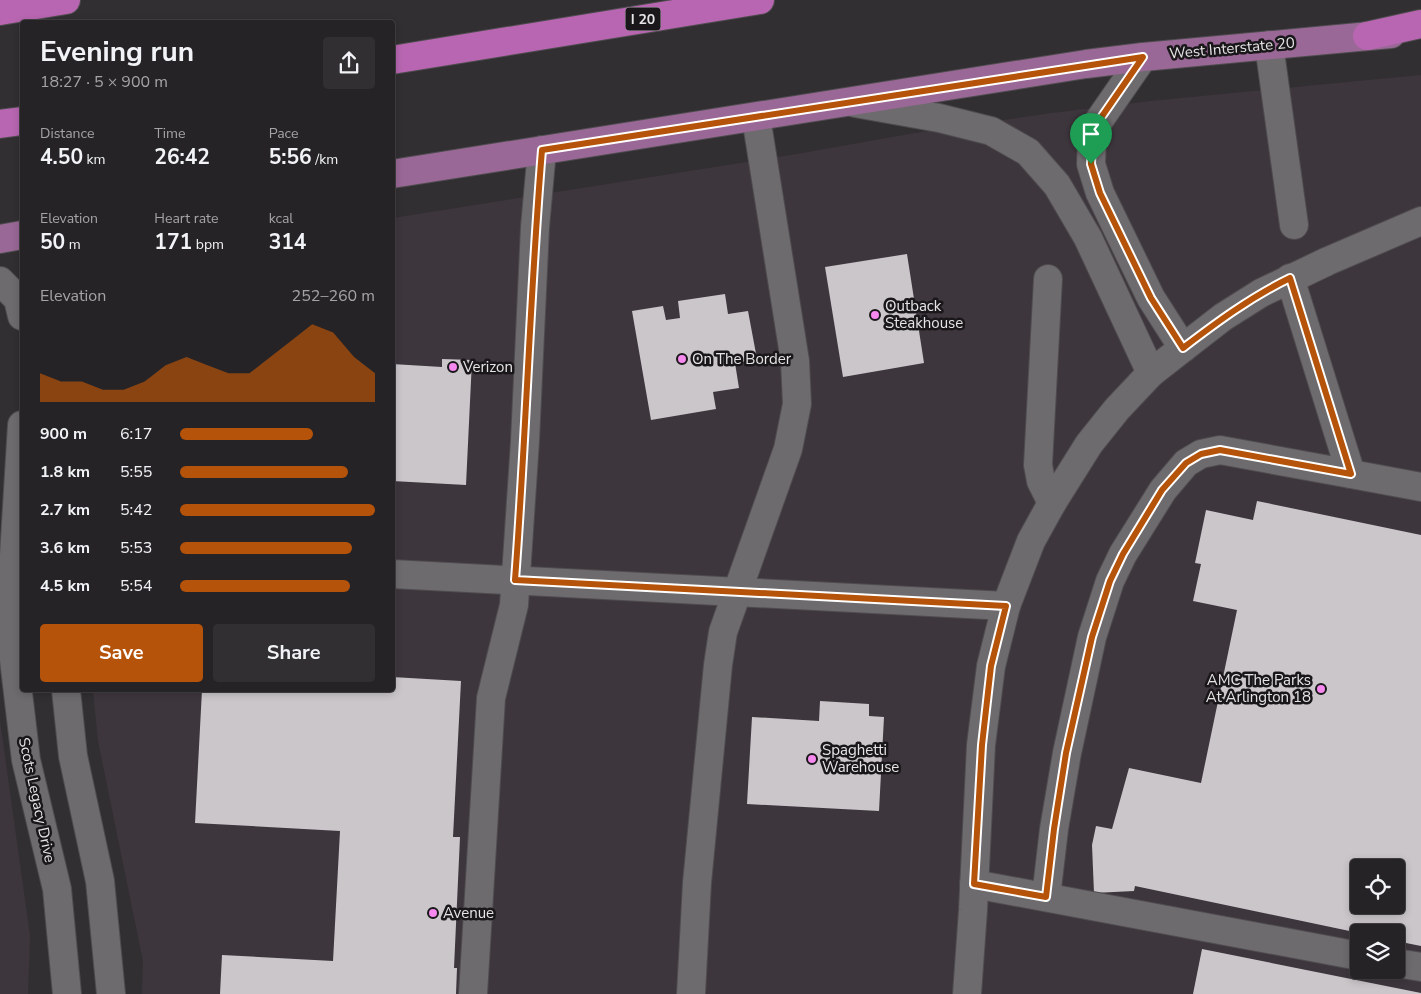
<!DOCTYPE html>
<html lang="en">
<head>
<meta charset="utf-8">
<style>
  :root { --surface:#262326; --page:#322f32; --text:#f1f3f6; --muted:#a4a4a7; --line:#424043; --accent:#b45309 }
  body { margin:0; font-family:"Nunito Sans",sans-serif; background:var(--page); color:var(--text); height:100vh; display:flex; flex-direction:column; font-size:19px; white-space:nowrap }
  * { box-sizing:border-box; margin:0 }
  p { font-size:16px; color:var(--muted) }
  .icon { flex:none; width:28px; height:28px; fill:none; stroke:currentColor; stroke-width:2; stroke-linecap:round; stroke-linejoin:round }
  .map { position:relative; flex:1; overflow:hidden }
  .panel { position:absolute; left:20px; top:20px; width:375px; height:672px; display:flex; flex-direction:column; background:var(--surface); border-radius:5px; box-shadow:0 2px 8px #0003,0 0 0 1px var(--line) }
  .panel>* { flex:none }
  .fabs { position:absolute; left:1350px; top:859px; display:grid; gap:10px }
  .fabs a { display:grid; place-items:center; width:55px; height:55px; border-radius:5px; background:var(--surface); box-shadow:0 2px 8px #0003,0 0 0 1px var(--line); font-size:25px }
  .pin { position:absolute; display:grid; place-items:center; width:42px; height:42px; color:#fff; margin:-51px -21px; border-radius:50% 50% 50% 0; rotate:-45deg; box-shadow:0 0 5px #0007 }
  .pin .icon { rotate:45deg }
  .round { display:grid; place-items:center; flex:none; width:52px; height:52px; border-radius:5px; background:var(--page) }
  .overview { display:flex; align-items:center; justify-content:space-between; height:85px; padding:0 20px }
  h1 { font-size:28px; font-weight:700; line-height:38px }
  .metrics { display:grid; grid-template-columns:repeat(3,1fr); gap:8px; height:85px; padding:5px 20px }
  .metrics div { display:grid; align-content:center }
  .metrics b { font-size:21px; font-weight:700 }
  .metrics small { font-size:14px; font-weight:400 }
  .metrics p { font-size:14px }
  .chart { height:140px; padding:10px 20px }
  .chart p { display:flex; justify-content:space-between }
  .chart svg { width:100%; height:90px; margin-top:5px; fill:var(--accent); opacity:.7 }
  .button { display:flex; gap:10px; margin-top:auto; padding:10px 20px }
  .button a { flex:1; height:58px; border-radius:5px; background:var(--accent); color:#fff; font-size:20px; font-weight:700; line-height:58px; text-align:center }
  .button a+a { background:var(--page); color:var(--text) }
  ul { padding:0 20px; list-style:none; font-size:16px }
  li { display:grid; grid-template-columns:80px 60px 1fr; align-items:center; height:38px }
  li i { height:12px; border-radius:6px; background:var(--accent) }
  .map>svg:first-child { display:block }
</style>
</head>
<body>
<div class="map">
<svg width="1421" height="994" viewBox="0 0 1421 994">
  <rect width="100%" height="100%" fill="#322f32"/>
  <g fill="#3e363d" fill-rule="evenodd">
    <path d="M1421,75V994H142L143,961L98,741L93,690H392L393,218L797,154L915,133L1052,113L1151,101ZM1359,868H1396V905H1359ZM1359,932H1396V970H1359Z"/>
    <polygon points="0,721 30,936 28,994 0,994"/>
  </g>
  <g fill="#cac6ca" fill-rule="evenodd">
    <polygon points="907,254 924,363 843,377 825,267"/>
    <polygon points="725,294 728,314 748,311 757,359 735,363 739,388 713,392 716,409 651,420 632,311 663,306 666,320 680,318 678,301"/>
    <polygon points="442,359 472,360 466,485 392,481 392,364 442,367"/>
    <path d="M1257,501L1421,535V946L1396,941V932L1359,933L1135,886L1134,891L1094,893L1092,845L1096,826L1112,829L1129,768L1201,783L1237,610L1193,601L1201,564L1195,563L1206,510L1253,520ZM1359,868H1396V905H1359Z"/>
    <polygon points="392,677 461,681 453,837 460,837 454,968 457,968 456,994 220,994 222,955 333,961 340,831 195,823 202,690 392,690"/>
    <polygon points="820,701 869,704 869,716 884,717 879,811 747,804 752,717 819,721"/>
    <polygon points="1202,949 1421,993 1421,994 1193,994"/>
  </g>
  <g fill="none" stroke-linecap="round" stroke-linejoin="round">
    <g stroke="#4f4c4f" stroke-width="30">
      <g id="minor">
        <polyline points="1269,45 1294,225"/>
        <polyline points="1143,57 1098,122 1092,140 1091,164 1100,193 1151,298 1183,348"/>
        <polyline points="855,103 939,118 991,131 1028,152 1057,185 1088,238 1151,373"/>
        <polyline points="1290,278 1351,474 1421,487"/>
        <polyline points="1048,279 1038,465 1041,481 1052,503"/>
        <polyline points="0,281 18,299 22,316"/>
        <polyline points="22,425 14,556 13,651 26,760 57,889 67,994"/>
        <polyline points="392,574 1006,606"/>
        <polyline points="66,690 73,756 100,881 111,994"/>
        <polyline points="974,884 1359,956"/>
        <polyline points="1046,897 1054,829 1067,753 1092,637 1110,581 1123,554 1163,490 1186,463 1201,454 1220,450 1351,474"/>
        <polyline points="1396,963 1421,967"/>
        <polyline points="473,994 491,698 514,605 525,441 535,227 542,150"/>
        <polyline points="691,994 697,883 718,665 723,632 788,449 797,404 795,361 756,117"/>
        <polyline points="967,994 973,910 981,745 991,666 1006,606 1031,541 1052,503 1089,444 1117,409 1151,373 1183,348 1223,317 1261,293 1328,261 1421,221"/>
      </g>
    </g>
    <g stroke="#4f4c4f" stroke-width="30">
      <g id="major">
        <polyline points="392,174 1086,64 1143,57 1391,34"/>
        <polyline points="0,239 22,235"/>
      </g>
    </g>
    <g stroke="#4f4c4f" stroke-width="30">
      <g id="highway">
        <polyline points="0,11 66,0"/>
        <polyline points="1367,36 1421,24"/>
        <polyline points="392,60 760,0"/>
        <polyline points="0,124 22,121"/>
      </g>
    </g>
    <use href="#minor" stroke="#6e6b6e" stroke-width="28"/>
    <use href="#major" stroke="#9a6896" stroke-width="28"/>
    <use href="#highway" stroke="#b866b1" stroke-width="28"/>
  </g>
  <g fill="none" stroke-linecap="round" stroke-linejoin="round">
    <g stroke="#fff" stroke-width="10">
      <path id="route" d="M1143,57L1098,122L1092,140L1091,164L1100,193L1151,298L1183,348C1217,322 1251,297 1290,278L1351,474L1220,450L1201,454L1186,463L1162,490L1123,554L1110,581L1092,637L1066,753L1054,829L1046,897L974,884L982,745L991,666L1006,606L515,580C526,437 530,293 542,150Z"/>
    </g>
    <use href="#route" stroke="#b45309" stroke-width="6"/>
  </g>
  <g fill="#f689ee" stroke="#191719" stroke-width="2">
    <circle cx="875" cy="315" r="5"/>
    <circle cx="682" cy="359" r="5"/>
    <circle cx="453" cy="367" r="5"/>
    <circle cx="1321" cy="689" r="5"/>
    <circle cx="812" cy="759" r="5"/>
    <circle cx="433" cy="913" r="5"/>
  </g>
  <g text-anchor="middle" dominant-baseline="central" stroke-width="5" stroke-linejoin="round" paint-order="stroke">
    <rect fill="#191719" stroke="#a9a6a8" stroke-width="1" x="625.5" y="7.5" width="35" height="23" rx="4"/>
    <g font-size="14" font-weight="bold" fill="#e7e4e6">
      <text x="643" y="19">I 20</text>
    </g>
    <g font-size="15" fill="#e7e4e6" stroke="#191719">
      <text transform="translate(1232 48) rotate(-5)">West Interstate 20</text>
      <text transform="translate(37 800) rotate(78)">Scots Legacy Drive</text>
    </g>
    <g font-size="15" fill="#e7e4e6" stroke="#191719" text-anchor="start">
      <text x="885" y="306">Outback<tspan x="885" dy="17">Steakhouse</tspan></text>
      <text x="692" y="359">On The Border</text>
      <text x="463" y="367">Verizon</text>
      <text x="1311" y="680" text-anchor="end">AMC The Parks<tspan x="1311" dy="17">At Arlington 18</tspan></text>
      <text x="822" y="750">Spaghetti<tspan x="822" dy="17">Warehouse</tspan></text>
      <text x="443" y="913">Avenue</text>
    </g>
  </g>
</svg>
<div class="fabs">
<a><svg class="icon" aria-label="locate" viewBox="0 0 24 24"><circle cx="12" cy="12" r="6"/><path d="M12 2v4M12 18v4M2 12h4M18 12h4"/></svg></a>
<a><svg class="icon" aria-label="layers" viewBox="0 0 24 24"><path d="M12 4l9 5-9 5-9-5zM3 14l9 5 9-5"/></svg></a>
</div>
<div class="pin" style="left:1091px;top:164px;background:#1e9e55"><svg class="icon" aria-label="arrive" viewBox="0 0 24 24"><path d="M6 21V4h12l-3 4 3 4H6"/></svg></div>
<section class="panel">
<div class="overview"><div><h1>Evening run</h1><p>18:27 · 5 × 900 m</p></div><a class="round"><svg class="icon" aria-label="share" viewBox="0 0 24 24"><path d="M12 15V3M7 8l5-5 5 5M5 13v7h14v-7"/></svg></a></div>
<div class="metrics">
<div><p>Distance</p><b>4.50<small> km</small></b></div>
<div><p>Time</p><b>26:42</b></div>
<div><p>Pace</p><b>5:56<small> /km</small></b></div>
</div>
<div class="metrics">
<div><p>Elevation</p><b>50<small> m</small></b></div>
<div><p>Heart rate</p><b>171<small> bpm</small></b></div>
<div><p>kcal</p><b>314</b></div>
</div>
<div class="chart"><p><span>Elevation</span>252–260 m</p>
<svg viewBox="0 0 160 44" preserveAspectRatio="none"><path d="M0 44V30L10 34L20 34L30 38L40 38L50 34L60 26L70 22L80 26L90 30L100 30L110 22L120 14L130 6L140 10L150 22L160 30V44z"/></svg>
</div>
<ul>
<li><b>900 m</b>6:17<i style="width:68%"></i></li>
<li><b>1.8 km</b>5:55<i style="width:86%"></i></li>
<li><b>2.7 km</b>5:42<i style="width:100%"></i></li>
<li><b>3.6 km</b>5:53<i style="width:88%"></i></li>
<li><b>4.5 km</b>5:54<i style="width:87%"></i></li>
</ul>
<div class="button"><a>Save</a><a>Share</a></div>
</section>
</div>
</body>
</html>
